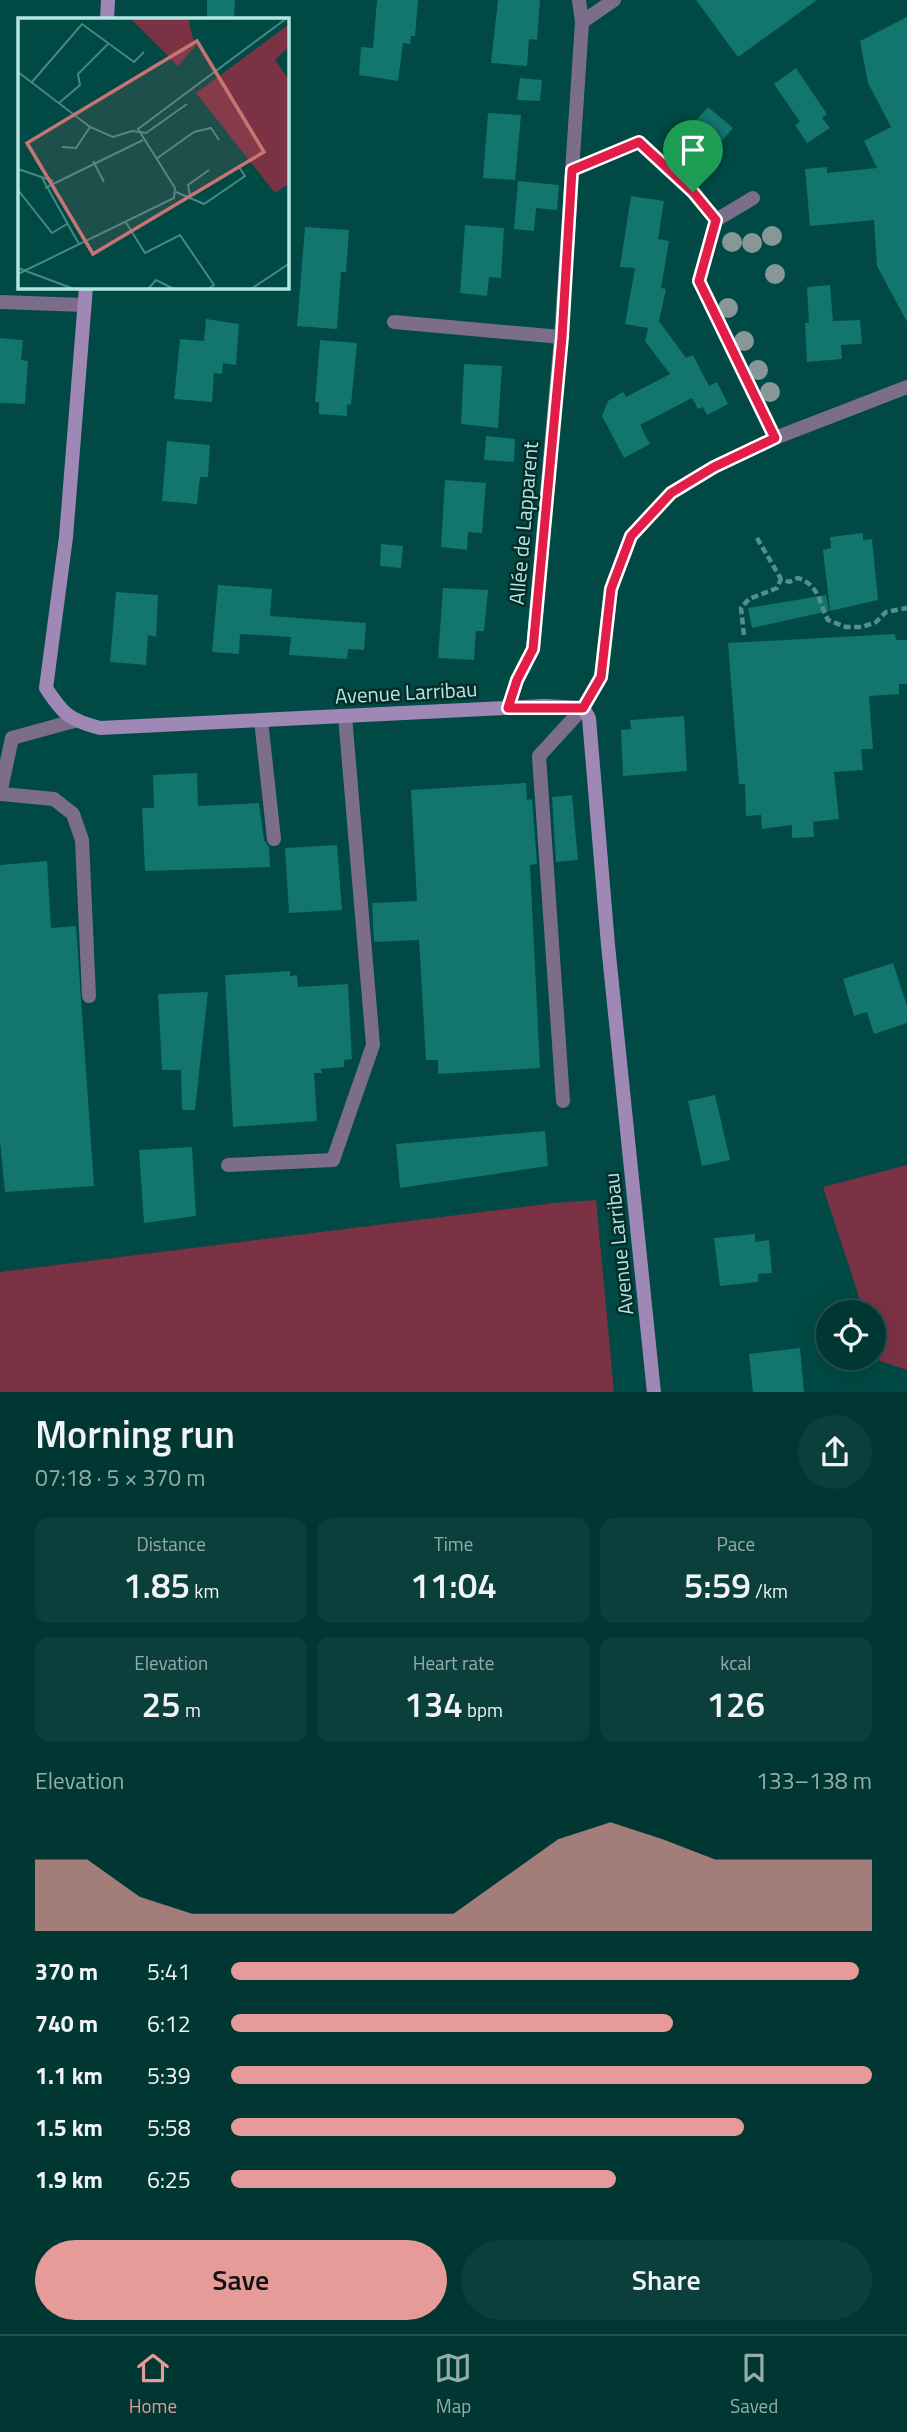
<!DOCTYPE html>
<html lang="en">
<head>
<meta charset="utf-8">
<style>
  :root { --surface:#013733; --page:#0b3f3b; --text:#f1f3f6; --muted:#96acac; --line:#23514e; --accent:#e69b98 }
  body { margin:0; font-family:"Titillium Web",sans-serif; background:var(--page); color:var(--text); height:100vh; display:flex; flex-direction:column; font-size:26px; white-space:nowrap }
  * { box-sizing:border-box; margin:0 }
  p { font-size:23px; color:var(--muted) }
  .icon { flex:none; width:38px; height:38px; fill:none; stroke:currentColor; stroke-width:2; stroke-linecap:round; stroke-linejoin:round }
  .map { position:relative; height:1392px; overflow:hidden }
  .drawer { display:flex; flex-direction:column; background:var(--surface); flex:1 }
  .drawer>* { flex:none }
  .tools { position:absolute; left:816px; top:1300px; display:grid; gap:14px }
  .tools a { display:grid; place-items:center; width:70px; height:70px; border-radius:50%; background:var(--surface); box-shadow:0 7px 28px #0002,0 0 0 2px var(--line); font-size:35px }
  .pin { position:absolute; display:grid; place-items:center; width:60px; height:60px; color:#fff; margin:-72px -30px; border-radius:50% 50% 50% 0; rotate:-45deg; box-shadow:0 0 7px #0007 }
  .pin .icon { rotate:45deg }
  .round { display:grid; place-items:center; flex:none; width:74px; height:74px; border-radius:37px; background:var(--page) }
  .overview { display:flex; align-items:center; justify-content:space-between; height:119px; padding:0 35px }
  h1 { font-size:38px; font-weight:600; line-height:52px }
  .metrics { display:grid; grid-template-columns:repeat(3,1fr); gap:10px; height:119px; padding:7px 35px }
  .metrics div { display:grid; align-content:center; border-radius:14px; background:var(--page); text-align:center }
  .metrics b { font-size:35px; font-weight:600 }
  .metrics small { font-size:19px; font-weight:400 }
  .metrics p { font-size:19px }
  .chart { height:196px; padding:14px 35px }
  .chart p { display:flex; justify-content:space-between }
  .chart svg { width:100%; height:126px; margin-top:7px; fill:var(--accent); opacity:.7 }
  .primary-button { display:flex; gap:14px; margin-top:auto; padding:14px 35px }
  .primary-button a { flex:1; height:80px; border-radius:42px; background:var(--accent); color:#111; font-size:28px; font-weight:600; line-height:80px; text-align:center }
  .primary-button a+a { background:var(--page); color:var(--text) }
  ul { padding:0 35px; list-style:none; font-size:23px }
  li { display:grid; grid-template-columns:112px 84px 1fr; align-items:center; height:52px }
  li i { height:18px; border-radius:9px; background:var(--accent) }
  .menu { display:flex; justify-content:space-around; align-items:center; height:98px; border-top:2px solid var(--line); background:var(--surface); font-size:19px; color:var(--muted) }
  .menu a { display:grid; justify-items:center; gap:4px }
  .menu .on { color:var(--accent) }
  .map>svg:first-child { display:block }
</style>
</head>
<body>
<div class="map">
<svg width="907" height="1393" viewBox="0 0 907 1393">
  <rect width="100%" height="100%" fill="#014944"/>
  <g fill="#7b3244">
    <polygon points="907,1165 907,1370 880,1361 873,1339 873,1312 864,1312 823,1187"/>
    <polygon points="596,1200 614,1392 0,1392 0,1272 554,1203"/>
  </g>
  <g fill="#12756e">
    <polygon points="207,0 235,0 234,19 207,19"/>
    <polygon points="377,0 418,0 415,36 411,36 410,44 403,43 398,81 359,75 361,47 373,48"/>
    <polygon points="498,0 540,0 537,40 529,39 527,66 491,63"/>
    <polygon points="696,0 817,0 738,57"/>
    <polygon points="907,17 907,322 877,266 874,220 854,222 853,220 854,222 810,226 805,169 827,167 827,173 877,168 864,141 891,127 868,83 860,41"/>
    <polygon points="796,68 827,114 822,118 830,128 807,143 795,125 800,122 774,84"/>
    <polygon points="520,78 542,80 540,101 517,100"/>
    <polygon points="708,107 733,128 694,173 669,152"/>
    <polygon points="488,113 521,115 515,180 483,178"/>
    <polygon points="518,181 559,185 557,210 536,208 534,231 514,229"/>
    <polygon points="631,196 664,201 658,239 669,241 661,288 666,289 659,321 686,358 693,355 709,386 717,382 728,404 707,415 703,407 698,409 692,398 640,425 650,444 624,458 602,416 608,401 623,392 626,397 670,374 645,341 648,328 625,324 635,268 620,267"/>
    <polygon points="465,225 504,228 501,278 489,277 487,296 460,293"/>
    <polygon points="305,227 349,230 346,272 341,272 337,329 297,326"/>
    <polygon points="830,285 833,321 860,320 862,344 841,345 842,359 807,362 805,323 809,323 807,287"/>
    <polygon points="206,319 239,324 236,365 223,363 222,374 214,373 212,402 174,399 180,339 204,341"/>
    <polygon points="0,338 23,340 21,360 28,361 25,404 0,403"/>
    <polygon points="320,340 357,343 351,405 347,404 347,416 319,414 319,402 315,402"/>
    <polygon points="464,364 502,366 498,428 461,424"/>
    <polygon points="486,436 515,439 514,462 484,460"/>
    <polygon points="167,441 210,445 208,477 200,477 197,504 162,501"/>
    <polygon points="445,480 486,483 482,533 468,532 467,550 441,547"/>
    <polygon points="863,533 863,540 872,539 878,600 830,611 823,550 831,548 830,537"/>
    <polygon points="381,544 403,546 401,568 380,566"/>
    <polygon points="218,585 272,589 270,616 366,623 364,650 348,649 347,659 289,655 291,637 240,634 239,654 212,652"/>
    <polygon points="443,588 488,590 484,631 476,631 474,660 438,658"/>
    <polygon points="116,592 158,595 156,637 148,635 146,665 110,662"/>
    <polygon points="826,595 829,611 752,628 748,608"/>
    <polygon points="895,634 896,640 907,640 907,684 899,684 899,694 869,696 873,749 861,749 863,770 834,772 839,819 813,822 814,837 792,838 792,825 762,829 761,815 746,816 745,784 739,784 728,643"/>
    <polygon points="684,716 687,771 623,776 621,730 631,729 630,720"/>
    <polygon points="197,773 198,806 259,803 264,840 269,847 270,867 145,871 142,808 154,808 153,775"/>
    <polygon points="526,783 527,800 532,799 537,864 530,865 540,1068 438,1074 438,1060 426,1060 419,940 374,942 372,903 417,901 411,790"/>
    <polygon points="572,795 578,860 556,862 552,797"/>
    <polygon points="337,845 342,910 289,913 285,848"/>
    <polygon points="47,861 51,928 76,926 94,1186 5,1192 0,1141 0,865"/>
    <polygon points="893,963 907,1006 907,1023 874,1034 867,1012 854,1016 843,979"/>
    <polygon points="290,971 290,976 297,975 298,987 348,984 352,1059 344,1060 344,1067 321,1069 322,1073 314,1073 317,1121 233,1127 225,975"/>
    <polygon points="208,992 195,1110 182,1110 181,1070 162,1070 158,994"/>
    <polygon points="715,1095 730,1160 702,1166 688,1101"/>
    <polygon points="545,1131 548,1166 400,1188 396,1144"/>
    <polygon points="192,1147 196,1216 144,1223 139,1150"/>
    <polygon points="755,1234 755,1242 769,1240 772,1273 758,1274 758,1282 720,1286 714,1238"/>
    <polygon points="800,1348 804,1392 753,1392 749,1354"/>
  </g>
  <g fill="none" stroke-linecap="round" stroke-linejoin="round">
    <g stroke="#52918b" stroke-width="4.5" stroke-dasharray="7 3.5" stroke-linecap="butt">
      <polyline points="592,161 639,142 705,206"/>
      <path d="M757,538L781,579L789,582L798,578C820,586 818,601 828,620L846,627H862L876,622L886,612L907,608"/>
      <polyline points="744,635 741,608 749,599 777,588 781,579"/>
    </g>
    <g stroke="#7c6e8b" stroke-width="14">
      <polyline points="261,720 274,839"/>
      <polyline points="0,794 12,738 74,721"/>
      <polyline points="2,794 54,799 73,814 82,840 89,996"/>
      <polyline points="563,1101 539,756 583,708"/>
      <polyline points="228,1165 333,1160 373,1045 345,716"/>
    </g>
    <g stroke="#7c6e8b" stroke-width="14">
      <polyline points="582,22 614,0"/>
      <polyline points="753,198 716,220 699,281 775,438"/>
      <polyline points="0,302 84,305"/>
      <polyline points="394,322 561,337"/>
      <polyline points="508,708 517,680 533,649 561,337 582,22 579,0"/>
      <polyline points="583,708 601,677 611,589 631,536 671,493 714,467 775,438 907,387"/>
    </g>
    <g stroke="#9f88b6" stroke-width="14">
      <polyline points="107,19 108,0"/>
      <path d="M86,287L66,537L46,688C63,714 69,720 100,728L544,706L583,708L589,718L608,945L654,1393"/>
    </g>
  </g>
  <g fill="#879797">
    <circle cx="772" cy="236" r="10"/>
    <circle cx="732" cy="242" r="10"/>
    <circle cx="752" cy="243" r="10"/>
    <circle cx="775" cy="274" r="10"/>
    <circle cx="728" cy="308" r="10"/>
    <circle cx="744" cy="341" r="10"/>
    <circle cx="758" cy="370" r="10"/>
    <circle cx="770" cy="392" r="10"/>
  </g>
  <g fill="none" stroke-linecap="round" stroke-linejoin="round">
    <g stroke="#fff" stroke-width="14">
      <polygon id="route" points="639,142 693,192 716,220 699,281 775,438 714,467 671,493 631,536 611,589 601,677 583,708 508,708 517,680 533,649 562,337 572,170"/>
    </g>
    <use href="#route" stroke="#e11d48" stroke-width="9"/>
  </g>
  <g text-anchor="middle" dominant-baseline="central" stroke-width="5" stroke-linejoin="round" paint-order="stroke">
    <g font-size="21" fill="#b3e6e0" stroke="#052c29">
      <text transform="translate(523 523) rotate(-85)">Allée de Lapparent</text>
      <text transform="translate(406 692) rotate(-3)">Avenue Larribau</text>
      <text transform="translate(618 1244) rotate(-96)">Avenue Larribau</text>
    </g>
  </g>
  <g transform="translate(18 18)">
    <rect width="271" height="271" fill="#014944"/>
    <path d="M112,0H170L177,28L160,48ZM270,7L271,29L257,42L271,62V166L257,175L178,75Z" fill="#7b3244"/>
    <path fill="none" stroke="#488882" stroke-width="2" d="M0,54L72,109L95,119L114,113L128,115L169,86M14,64L64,6L116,44L126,34M41,85L62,67L60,56L90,26M44,129L58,130L72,109M138,141L176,114L193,110L201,122M75,143L86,164M0,151L35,163M23,158L61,226M27,170L125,122M0,172L34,215L49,206M158,174L186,186L227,158L221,149M172,177L170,167L191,152M107,203L127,235L162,217L196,267L190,271M0,250L56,271M0,256L156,180L157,170L120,111L269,0M130,271L138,262L156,271M233,271L272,245"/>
    <path fill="#c87472" fill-opacity="0.15" stroke="#c87472" stroke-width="3.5" d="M179,23L246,134L75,236L9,125Z"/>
    <rect width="271" height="271" fill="none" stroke="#b3e6e0" stroke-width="3.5"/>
  </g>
</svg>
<div class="tools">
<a><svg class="icon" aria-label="locate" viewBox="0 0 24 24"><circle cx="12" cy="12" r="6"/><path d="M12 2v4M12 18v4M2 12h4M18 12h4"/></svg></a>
</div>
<div class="pin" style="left:693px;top:192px;background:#1e9e55"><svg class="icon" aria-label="arrive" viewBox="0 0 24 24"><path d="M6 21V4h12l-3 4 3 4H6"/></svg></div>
</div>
<section class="drawer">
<div class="overview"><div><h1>Morning run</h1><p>07:18 · 5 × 370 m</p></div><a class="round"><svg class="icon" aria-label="share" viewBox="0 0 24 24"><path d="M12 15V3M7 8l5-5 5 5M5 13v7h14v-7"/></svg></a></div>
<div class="metrics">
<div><p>Distance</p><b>1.85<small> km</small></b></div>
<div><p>Time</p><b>11:04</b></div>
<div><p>Pace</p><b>5:59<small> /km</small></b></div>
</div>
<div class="metrics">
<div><p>Elevation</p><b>25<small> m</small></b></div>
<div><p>Heart rate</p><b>134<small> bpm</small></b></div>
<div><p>kcal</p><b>126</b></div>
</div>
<div class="chart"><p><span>Elevation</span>133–138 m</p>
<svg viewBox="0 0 160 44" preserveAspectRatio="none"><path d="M0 44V19L10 19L20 32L30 38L40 38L50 38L60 38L70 38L80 38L90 25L100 12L110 6L120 12L130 19L140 19L150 19L160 19V44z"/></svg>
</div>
<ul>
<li><b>370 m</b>5:41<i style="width:98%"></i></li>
<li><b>740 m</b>6:12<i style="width:69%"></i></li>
<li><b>1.1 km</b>5:39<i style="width:100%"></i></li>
<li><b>1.5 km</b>5:58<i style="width:80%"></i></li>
<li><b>1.9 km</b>6:25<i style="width:60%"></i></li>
</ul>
<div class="primary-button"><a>Save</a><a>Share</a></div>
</section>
<nav class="menu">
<a class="on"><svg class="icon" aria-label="home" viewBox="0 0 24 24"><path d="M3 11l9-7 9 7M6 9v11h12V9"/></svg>Home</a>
<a><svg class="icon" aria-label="map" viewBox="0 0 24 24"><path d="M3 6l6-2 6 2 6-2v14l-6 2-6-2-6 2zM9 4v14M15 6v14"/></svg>Map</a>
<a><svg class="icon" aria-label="saved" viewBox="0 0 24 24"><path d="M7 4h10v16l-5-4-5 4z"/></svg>Saved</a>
</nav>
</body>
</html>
